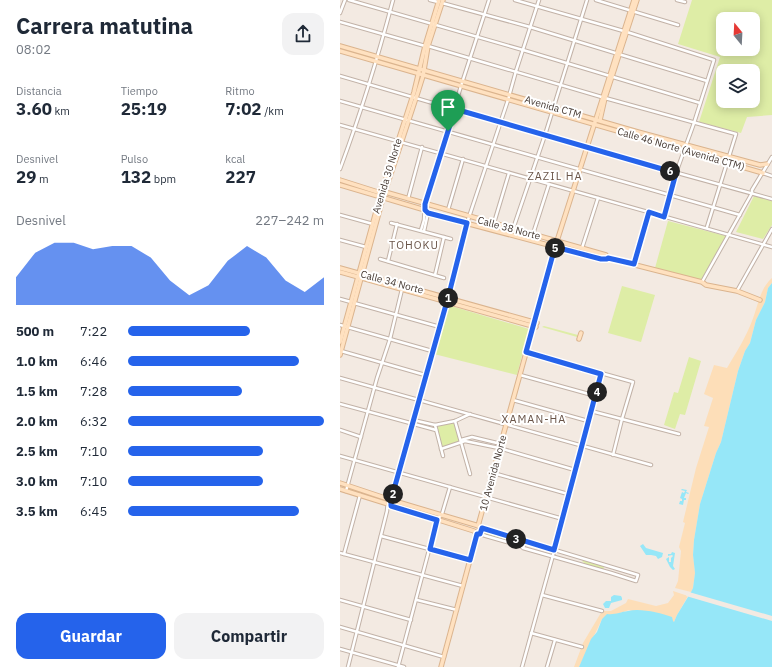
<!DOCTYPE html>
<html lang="es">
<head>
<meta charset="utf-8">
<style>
  :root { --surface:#fff; --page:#f2f2f3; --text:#1f2937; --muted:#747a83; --accent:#2563eb }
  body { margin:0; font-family:"IBM Plex Sans",sans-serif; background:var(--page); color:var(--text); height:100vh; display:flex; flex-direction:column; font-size:15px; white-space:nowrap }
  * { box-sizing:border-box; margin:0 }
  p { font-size:13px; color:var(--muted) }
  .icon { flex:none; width:22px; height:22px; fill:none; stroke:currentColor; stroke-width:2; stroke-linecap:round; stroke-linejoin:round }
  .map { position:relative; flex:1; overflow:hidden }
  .details { display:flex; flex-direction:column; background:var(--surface); width:340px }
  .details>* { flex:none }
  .needle { width:26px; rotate:342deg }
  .fabs { position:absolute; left:376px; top:12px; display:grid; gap:8px }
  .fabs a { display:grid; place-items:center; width:44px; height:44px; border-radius:8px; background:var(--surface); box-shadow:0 2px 10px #0003; font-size:20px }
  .pin { position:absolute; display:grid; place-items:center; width:34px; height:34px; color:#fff; margin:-41px -17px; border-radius:50% 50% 50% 0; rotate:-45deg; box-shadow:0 0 4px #0007 }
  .pin .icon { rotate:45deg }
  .km { position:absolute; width:20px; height:20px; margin:-10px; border-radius:50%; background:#222; color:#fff; font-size:11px; line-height:20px; text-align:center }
  .round { display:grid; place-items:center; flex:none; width:42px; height:42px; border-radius:12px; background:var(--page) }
  .headline { display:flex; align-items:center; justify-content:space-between; height:68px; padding:0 16px }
  h1 { font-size:22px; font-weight:700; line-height:30px }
  .figures { display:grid; grid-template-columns:repeat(3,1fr); gap:6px; height:68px; padding:4px 16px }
  .figures div { display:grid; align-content:center }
  .figures b { font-size:17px; font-weight:700 }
  .figures small { font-size:11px; font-weight:400 }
  .figures p { font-size:11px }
  .chart { height:112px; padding:8px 16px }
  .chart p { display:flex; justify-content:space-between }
  .chart svg { width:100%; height:72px; margin-top:4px; fill:var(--accent); opacity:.7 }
  .cta { display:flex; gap:8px; margin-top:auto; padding:8px 16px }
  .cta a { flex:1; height:46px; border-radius:12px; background:var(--accent); color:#fff; font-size:16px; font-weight:700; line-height:46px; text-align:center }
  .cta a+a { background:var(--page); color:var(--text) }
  ul { padding:0 16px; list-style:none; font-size:13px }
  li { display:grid; grid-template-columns:64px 48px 1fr; align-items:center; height:30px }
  li i { height:10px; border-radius:5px; background:var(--accent) }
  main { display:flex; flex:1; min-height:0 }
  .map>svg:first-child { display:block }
</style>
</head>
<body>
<main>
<section class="details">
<div class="headline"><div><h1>Carrera matutina</h1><p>08:02</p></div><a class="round"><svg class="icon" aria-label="share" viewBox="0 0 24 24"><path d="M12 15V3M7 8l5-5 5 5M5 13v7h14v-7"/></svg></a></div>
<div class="figures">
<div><p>Distancia</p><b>3.60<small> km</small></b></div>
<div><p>Tiempo</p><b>25:19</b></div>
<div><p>Ritmo</p><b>7:02<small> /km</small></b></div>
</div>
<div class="figures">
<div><p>Desnivel</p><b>29<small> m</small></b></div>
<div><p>Pulso</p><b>132<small> bpm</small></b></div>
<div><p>kcal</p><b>227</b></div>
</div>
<div class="chart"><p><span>Desnivel</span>227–242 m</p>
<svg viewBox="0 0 160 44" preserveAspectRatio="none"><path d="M0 44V27L10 12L20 6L30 6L40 10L50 8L60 8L70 15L80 29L90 38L100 32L110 17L120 8L130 15L140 29L150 36L160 27V44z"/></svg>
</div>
<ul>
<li><b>500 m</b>7:22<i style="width:62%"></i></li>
<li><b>1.0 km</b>6:46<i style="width:87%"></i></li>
<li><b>1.5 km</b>7:28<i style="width:58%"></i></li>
<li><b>2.0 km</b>6:32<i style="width:100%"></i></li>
<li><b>2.5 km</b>7:10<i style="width:69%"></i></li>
<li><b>3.0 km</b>7:10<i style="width:69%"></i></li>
<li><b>3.5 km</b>6:45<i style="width:87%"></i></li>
</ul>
<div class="cta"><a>Guardar</a><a>Compartir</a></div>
</section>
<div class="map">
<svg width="432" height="667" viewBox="0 0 432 667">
  <rect width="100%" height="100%" fill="#f3eae2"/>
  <g fill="#deeda6" fill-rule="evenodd">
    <path d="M352,0H432V115L407,117L401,133L359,122L380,57L338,44ZM383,19H413V49H383ZM383,71H413V101H383Z"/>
    <polygon points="414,196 432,201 432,225 423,239 396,232"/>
    <polygon points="328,221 386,236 361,280 315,268"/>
    <polygon points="282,286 315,295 301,342 268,333"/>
    <polygon points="111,306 189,329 177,375 94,354 106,310"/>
    <polygon points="204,326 238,335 237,337 202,327"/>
    <polygon points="349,357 361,361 345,415 340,414 335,429 324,425 334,392 338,393"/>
    <polygon points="114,422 120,442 102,447 96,427"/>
    <polygon points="10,488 47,501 47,502 46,503 9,490"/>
    <polygon points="52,503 96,515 97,517 95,518"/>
    <polygon points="144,531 176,540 178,541 175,543 144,534"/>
    <path d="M244,560L263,566L264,568L263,570C255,568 248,567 242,561Z"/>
  </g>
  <g fill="#fddeb8">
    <path d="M432,278V283L428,288L425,302L416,320L410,343L405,351L398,371L381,442L376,453L360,504L354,540L353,555L355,573L353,588L351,592L335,588L338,581L341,551L339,547L345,523L343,522L356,468L369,427L364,426L373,398L364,394L374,365L387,368C396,353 406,337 412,321C418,306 420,288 432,278Z"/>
    <polygon points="333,591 348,596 337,615 334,622 289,610 262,619 239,667 234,667 243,643 262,611 271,611 286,603 288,599 316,606 328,603 334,595"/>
  </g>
  <g fill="#96e7f8">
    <path d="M432,283V667H239L251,639L257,632L262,619L267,614C275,615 280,612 288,611C301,608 320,613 332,617L333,621L334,622L337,615L351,592L353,588L355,573L353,555L354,540L360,504L376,453L381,442L398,371L405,351L410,343L416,320L425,302L428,288Z"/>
    <polygon points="342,489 347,490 346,492 349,493 348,494 346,493 344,498 346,498 346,500 344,500 343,505 339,504 340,501 342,501 342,499 340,498 342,492 344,493 345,491 341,490"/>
    <polygon points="303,544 306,548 323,553 322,557 318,559 316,556 311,555 306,555 300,546"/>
    <polygon points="332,552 335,553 333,566 335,569 333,570 330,567 326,559 329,557 329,562 331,562 331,558 333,556 332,555 328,556 328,554 331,554"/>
    <polygon points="274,595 281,596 282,598 282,600 271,603 269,608 265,608 263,604 266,601 271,601 271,597"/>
  </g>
  <polygon fill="#f3eae2" points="349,592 432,616 432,621 346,596"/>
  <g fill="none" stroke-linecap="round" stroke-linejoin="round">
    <g stroke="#c2b2a7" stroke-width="4.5">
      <g id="street">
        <polyline points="9,0 183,50 360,103"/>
        <polyline points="90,0 98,2"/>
        <polyline points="175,0 287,32 374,60 354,123 336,173 324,217"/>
        <polyline points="256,0 338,25"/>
        <polyline points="337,0 345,2"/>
        <polyline points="102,3 190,27 367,81"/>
        <polyline points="0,13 5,0"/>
        <polyline points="0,22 85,46"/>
        <polyline points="88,46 265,98 396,134 367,227"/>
        <polyline points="0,76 247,148 432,199"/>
        <polyline points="0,101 400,215"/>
        <polyline points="0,125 432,247"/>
        <path d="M0,169C21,113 38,57 53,0"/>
        <polyline points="423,173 432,176"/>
        <polyline points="68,199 82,147"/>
        <polyline points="108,210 123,159"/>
        <polyline points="0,215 33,224"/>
        <polyline points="51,223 111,239"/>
        <polyline points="154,223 169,173"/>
        <polyline points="173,229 205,135 247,0"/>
        <polyline points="81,230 84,220 85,204 121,86 149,0"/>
        <polyline points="84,231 88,213"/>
        <polyline points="193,234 209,184"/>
        <polyline points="0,240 26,247"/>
        <polyline points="242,248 258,198"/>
        <polyline points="40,259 104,278"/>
        <polyline points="48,261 57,224"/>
        <polyline points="294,264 309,212"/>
        <polyline points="95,275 104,237"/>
        <polyline points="362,282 412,193 412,190 432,157"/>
        <polyline points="397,291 432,229"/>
        <polyline points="0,299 11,302"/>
        <polyline points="14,303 100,327"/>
        <polyline points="0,325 92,351"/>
        <polyline points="1,351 85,375"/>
        <polyline points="186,352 293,382 282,419 273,455"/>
        <polyline points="180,375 256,396"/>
        <polyline points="0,378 311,465"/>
        <polyline points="173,400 248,421"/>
        <polyline points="0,404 96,430"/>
        <polyline points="251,411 339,434"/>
        <polyline points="73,420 95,425 115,421 130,414"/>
        <polyline points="115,421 130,474"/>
        <polyline points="95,425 103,456"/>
        <polyline points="0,430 21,437"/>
        <polyline points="121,440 132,437 161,444"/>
        <polyline points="101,449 125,441 159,448 235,470"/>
        <polyline points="0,456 223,519"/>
        <polyline points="153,473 228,494"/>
        <polyline points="6,491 37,378 50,339 63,285"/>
        <polyline points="51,501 109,294 127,223 168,100 176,71 199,0"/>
        <polyline points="140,534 146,536 181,546 183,548 271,573 296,581 298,575 142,528"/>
        <polyline points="41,536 130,560"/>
        <circle cx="182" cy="544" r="2.5"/>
        <polyline points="0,553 123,586"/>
        <polyline points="4,554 20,495"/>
        <polyline points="202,595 262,611"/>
        <polyline points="0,600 71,620"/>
        <polyline points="77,600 117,610"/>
        <polyline points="0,627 104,657"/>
        <polyline points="191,633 242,647"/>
        <polyline points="0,649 64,667"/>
        <polyline points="8,667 47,511 48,500"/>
        <polyline points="58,667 97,520 102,514 110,487"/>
        <path d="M182,667L223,519C234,470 250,422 261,374"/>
        <polyline points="207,667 215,640"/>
      </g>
    </g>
    <g stroke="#dbb48e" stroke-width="5.5">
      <g id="secondary">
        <polyline points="0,46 298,132 420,165 427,164"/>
        <polyline points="0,51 423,173"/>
        <polyline points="260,120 265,98 297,0"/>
        <polyline points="0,180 41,193 45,192 266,255 268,258 362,282 366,285 397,291 420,300"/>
        <polyline points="0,185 85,210 88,213 261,259 267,259 268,258"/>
        <polyline points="0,268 197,323"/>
        <polyline points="0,272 196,327"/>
        <polyline points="239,339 241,333"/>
        <polyline points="0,342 40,197 74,92 85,46 99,0"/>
        <polyline points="0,355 43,198 78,92 83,76 88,46 103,0"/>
        <polyline points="0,483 51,500 139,526 142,528 141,532 137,534 134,531 0,489"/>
        <polyline points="138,526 217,241 294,0"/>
        <polyline points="101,667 137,534"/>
      </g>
    </g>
    <use href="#street" stroke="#fff" stroke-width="2.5"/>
    <use href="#secondary" stroke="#ffe1c0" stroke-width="3.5"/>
  </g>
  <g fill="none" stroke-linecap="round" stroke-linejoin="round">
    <g stroke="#fff" stroke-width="8">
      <polygon id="route" points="115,109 336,173 324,217 309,212 294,264 268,258 267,259 261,259 215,247 186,352 261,374 214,550 142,528 140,534 137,534 130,560 90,549 97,520 51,506 51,500 109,294 127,223 88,213 85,210 85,204"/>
    </g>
    <use href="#route" stroke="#2563eb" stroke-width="5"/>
  </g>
  <g text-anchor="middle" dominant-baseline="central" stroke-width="4" stroke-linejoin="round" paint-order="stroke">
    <g font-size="10" fill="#453932" stroke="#fff">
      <text transform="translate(213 107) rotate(16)">Avenida CTM</text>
      <text transform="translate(341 149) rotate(16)">Calle 46 Norte (Avenida CTM)</text>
      <text transform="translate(47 176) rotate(-73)">Avenida 30 Norte</text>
      <text transform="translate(169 228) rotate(15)">Calle 38 Norte</text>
      <text transform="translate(52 282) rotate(15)">Calle 34 Norte</text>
      <text transform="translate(153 473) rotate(-75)">10 Avenida Norte</text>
    </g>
    <g font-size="11" letter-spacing="1" fill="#695448" stroke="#fff">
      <text x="215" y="176">ZAZIL HA</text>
      <text x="74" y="245">TOHOKU</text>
      <text x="194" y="419">XAMAN-HA</text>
    </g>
  </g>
</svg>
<div class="fabs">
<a><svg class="needle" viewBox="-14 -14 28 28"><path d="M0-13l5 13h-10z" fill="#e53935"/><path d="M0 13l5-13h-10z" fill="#747a83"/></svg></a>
<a><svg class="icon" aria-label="layers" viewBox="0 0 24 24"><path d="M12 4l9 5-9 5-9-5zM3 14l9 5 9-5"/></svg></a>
</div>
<div class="pin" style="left:108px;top:131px;background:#1e9e55"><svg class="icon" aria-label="arrive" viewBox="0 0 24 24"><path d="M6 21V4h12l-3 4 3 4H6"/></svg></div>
<b class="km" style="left:108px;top:298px">1</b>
<b class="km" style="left:53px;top:494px">2</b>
<b class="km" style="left:176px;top:539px">3</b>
<b class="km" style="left:257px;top:392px">4</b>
<b class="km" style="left:215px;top:248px">5</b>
<b class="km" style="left:330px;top:171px">6</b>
</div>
</main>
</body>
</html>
